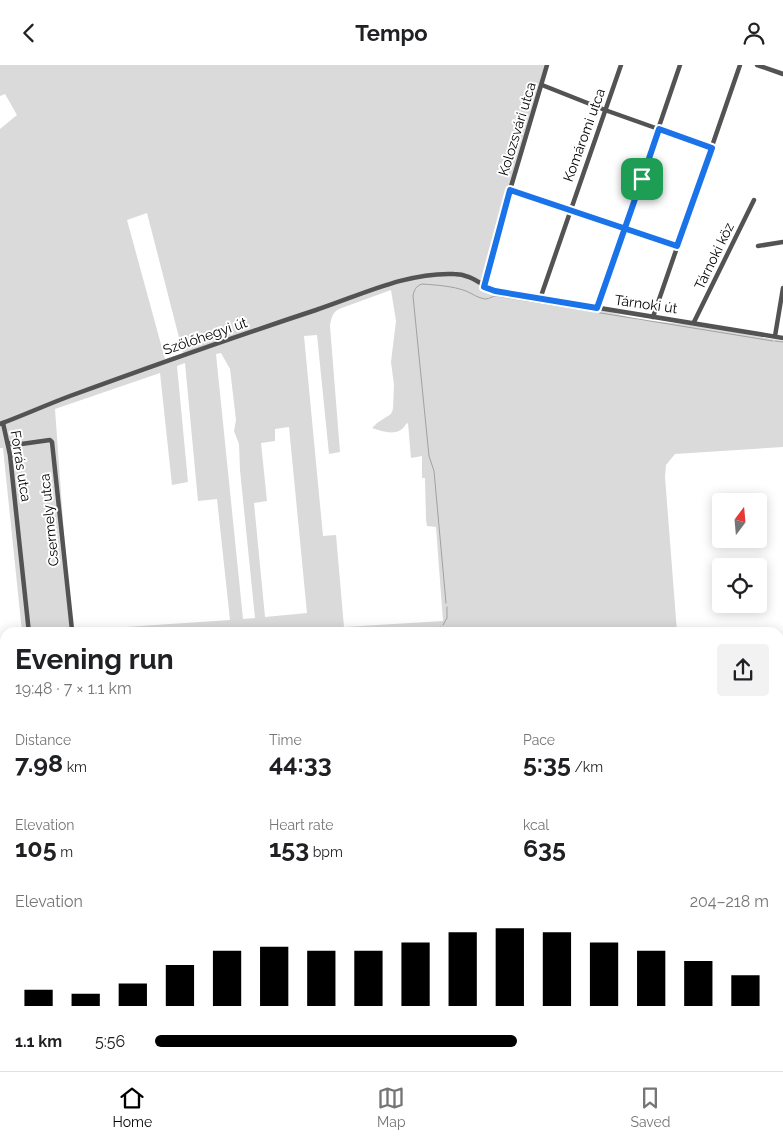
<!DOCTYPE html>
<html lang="en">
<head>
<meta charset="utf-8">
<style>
  :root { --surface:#fff; --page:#f2f2f2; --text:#202124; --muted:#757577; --line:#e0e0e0; --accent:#000 }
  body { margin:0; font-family:Raleway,sans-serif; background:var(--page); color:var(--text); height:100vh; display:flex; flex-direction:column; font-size:19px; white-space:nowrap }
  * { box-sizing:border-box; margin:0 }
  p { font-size:16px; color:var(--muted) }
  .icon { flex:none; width:28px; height:28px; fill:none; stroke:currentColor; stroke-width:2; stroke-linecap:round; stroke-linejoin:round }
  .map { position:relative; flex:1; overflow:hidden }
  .sheet { position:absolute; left:0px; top:562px; width:784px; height:444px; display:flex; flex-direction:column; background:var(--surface); border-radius:15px 15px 0 0; box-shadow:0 2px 12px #0003 }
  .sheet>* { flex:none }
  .needle { width:32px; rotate:16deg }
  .tools { position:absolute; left:712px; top:428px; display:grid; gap:10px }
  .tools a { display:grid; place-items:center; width:55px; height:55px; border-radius:5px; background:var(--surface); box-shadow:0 2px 12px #0003; font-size:25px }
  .pin { position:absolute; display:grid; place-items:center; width:42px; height:42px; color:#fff; margin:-21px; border-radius:10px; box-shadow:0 2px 8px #0006 }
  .round { display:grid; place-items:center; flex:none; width:52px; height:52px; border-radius:5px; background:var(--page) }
  .head { display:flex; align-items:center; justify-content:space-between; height:85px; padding:0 15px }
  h1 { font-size:28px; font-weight:700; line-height:38px }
  .metrics { display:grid; grid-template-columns:repeat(3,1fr); gap:8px; height:85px; padding:5px 15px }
  .metrics div { display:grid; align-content:center }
  .metrics b { font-size:25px; font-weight:700 }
  .metrics small { font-size:14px; font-weight:400 }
  .metrics p { font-size:14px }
  .chart { height:140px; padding:10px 15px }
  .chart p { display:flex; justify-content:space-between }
  .chart svg { width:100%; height:90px; margin-top:5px; stroke:var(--accent); stroke-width:6 }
  ul { padding:0 15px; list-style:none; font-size:16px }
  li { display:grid; grid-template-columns:80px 60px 1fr; align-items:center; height:38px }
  li i { height:12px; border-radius:6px; background:var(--accent) }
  header { display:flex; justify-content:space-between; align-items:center; height:65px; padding:0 15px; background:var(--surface); font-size:22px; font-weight:700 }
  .tab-bar { display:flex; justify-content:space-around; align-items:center; height:70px; border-top:1px solid var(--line); background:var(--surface); font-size:14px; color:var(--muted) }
  .tab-bar a { display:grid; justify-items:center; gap:2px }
  .tab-bar .current { color:var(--accent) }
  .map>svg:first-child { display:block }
</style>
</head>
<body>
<header><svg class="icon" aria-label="back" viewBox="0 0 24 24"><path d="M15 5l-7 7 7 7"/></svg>Tempo<svg class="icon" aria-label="person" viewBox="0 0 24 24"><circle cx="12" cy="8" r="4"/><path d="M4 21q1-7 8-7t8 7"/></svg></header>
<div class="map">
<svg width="783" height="1006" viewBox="0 0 783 1006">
  <rect width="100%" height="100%" fill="#fff"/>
  <g fill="#dadada" fill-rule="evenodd">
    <path d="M0,0H547L482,220L492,225L607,246L639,255L695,260L783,276V382L675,389L666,400L665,412L677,567H80V565L230,555L217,434L198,436L185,298L177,301L188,417L172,420L160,308L55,344L71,567H22L3,383H0V64L17,50L5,29L0,31ZM147,148L183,288L165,294L127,155ZM391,225L396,256L391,297L394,320L393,344L391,349L377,358L372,363C384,367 399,372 406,359L408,358L411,393L422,391V413H425L426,455L427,461L436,462L443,556L344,562L336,470L323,471L304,271L317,270L329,389L340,387L330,261C331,254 332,248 339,244ZM221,288L230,304L236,355L234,366L239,379L240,405L255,553L243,554L216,289ZM289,362L307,548L265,552L254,438L267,436L261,378L275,376V364Z"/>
    <polygon points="5,634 5,777 0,777 0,635"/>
  </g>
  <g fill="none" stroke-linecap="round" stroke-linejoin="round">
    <g stroke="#a1a1a1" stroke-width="1">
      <polyline points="775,276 783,277"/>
      <path d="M446,538L434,406L429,391L413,231C414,225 416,221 422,219C436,220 453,221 466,226C473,229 478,233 485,234C490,234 492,231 496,231L773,276"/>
      <polyline points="443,560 447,553 447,542"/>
      <polyline points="438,568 440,562"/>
    </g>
    <g stroke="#535353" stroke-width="4.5">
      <polyline points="757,0 783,9"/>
      <polyline points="542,20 605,45 712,83"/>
      <polyline points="510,125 677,181"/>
      <polyline points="758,181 783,177"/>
      <polyline points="484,222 510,125 547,0"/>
      <polyline points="540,234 621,0"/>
      <polyline points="597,243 680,0"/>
      <polyline points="653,252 740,0"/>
      <polyline points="694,257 754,135"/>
      <polyline points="775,271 783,223"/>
      <polyline points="3,358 10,390 29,568"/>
      <path d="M0,359C24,350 46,340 70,331C152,301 234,272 316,245C361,230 407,207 454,209C471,209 481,220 495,226L783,273"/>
      <polyline points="9,378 14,380 50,375 52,377 72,565 62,568"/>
      <polyline points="779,587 783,587"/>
      <polyline points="779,859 783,858"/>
      <polyline points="779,993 780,1006"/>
      <polyline points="73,1001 74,1006"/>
      <polyline points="489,1001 489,1006"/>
      <polyline points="558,1001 558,1006"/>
      <polyline points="695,1001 696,1006"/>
    </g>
  </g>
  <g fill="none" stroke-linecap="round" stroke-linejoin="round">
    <g stroke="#fff" stroke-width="10">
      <polyline id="route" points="642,114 597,243 495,226 484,222 510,125 677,181 712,83 659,64 642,114"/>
    </g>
    <use href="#route" stroke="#1a73e8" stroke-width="6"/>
  </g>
  <g text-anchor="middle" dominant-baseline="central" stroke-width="4" stroke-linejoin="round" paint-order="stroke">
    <g font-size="14" fill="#000" stroke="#fff">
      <text transform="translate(517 64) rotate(-73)">Kolozsvári utca</text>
      <text transform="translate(584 70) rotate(-70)">Komáromi utca</text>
      <text transform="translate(714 191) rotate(-64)">Tárnoki köz</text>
      <text transform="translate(646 239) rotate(8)">Tárnoki út</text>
      <text transform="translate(205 271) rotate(-19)">Szőlőhegyi út</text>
      <text transform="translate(21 401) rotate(81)">Forrás utca</text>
      <text transform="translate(49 455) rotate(-96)">Csermely utca</text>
    </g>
  </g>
</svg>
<div class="tools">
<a><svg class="needle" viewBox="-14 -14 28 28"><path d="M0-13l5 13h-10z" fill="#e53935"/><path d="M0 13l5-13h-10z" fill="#757577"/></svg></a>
<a><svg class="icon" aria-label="locate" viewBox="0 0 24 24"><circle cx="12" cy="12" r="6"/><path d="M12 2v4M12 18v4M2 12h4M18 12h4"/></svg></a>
</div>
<div class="pin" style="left:642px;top:114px;background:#1e9e55"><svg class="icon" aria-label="arrive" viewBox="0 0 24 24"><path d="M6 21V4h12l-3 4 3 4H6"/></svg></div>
<section class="sheet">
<div class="head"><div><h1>Evening run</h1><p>19:48 · 7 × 1.1 km</p></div><a class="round"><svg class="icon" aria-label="share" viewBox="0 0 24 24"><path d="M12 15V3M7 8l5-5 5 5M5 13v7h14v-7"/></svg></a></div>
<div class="metrics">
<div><p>Distance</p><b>7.98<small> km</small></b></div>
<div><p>Time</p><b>44:33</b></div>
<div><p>Pace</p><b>5:35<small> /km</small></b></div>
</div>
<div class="metrics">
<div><p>Elevation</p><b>105<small> m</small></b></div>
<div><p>Heart rate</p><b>153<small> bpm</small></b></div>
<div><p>kcal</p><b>635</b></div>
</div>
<div class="chart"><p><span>Elevation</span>204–218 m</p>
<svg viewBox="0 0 160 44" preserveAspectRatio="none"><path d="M5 44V36M15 44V38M25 44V33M35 44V24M45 44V17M55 44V15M65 44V17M75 44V17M85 44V13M95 44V8M105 44V6M115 44V8M125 44V13M135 44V17M145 44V22M155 44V29"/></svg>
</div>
<ul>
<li><b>1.1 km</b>5:56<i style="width:59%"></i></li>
</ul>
</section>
</div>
<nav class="tab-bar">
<a class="current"><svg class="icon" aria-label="home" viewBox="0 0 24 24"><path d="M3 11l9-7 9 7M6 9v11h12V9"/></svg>Home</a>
<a><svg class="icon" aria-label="map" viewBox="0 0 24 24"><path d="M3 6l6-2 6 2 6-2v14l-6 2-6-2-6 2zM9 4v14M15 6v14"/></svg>Map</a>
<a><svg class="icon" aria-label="saved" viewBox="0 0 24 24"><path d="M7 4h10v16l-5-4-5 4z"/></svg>Saved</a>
</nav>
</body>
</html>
